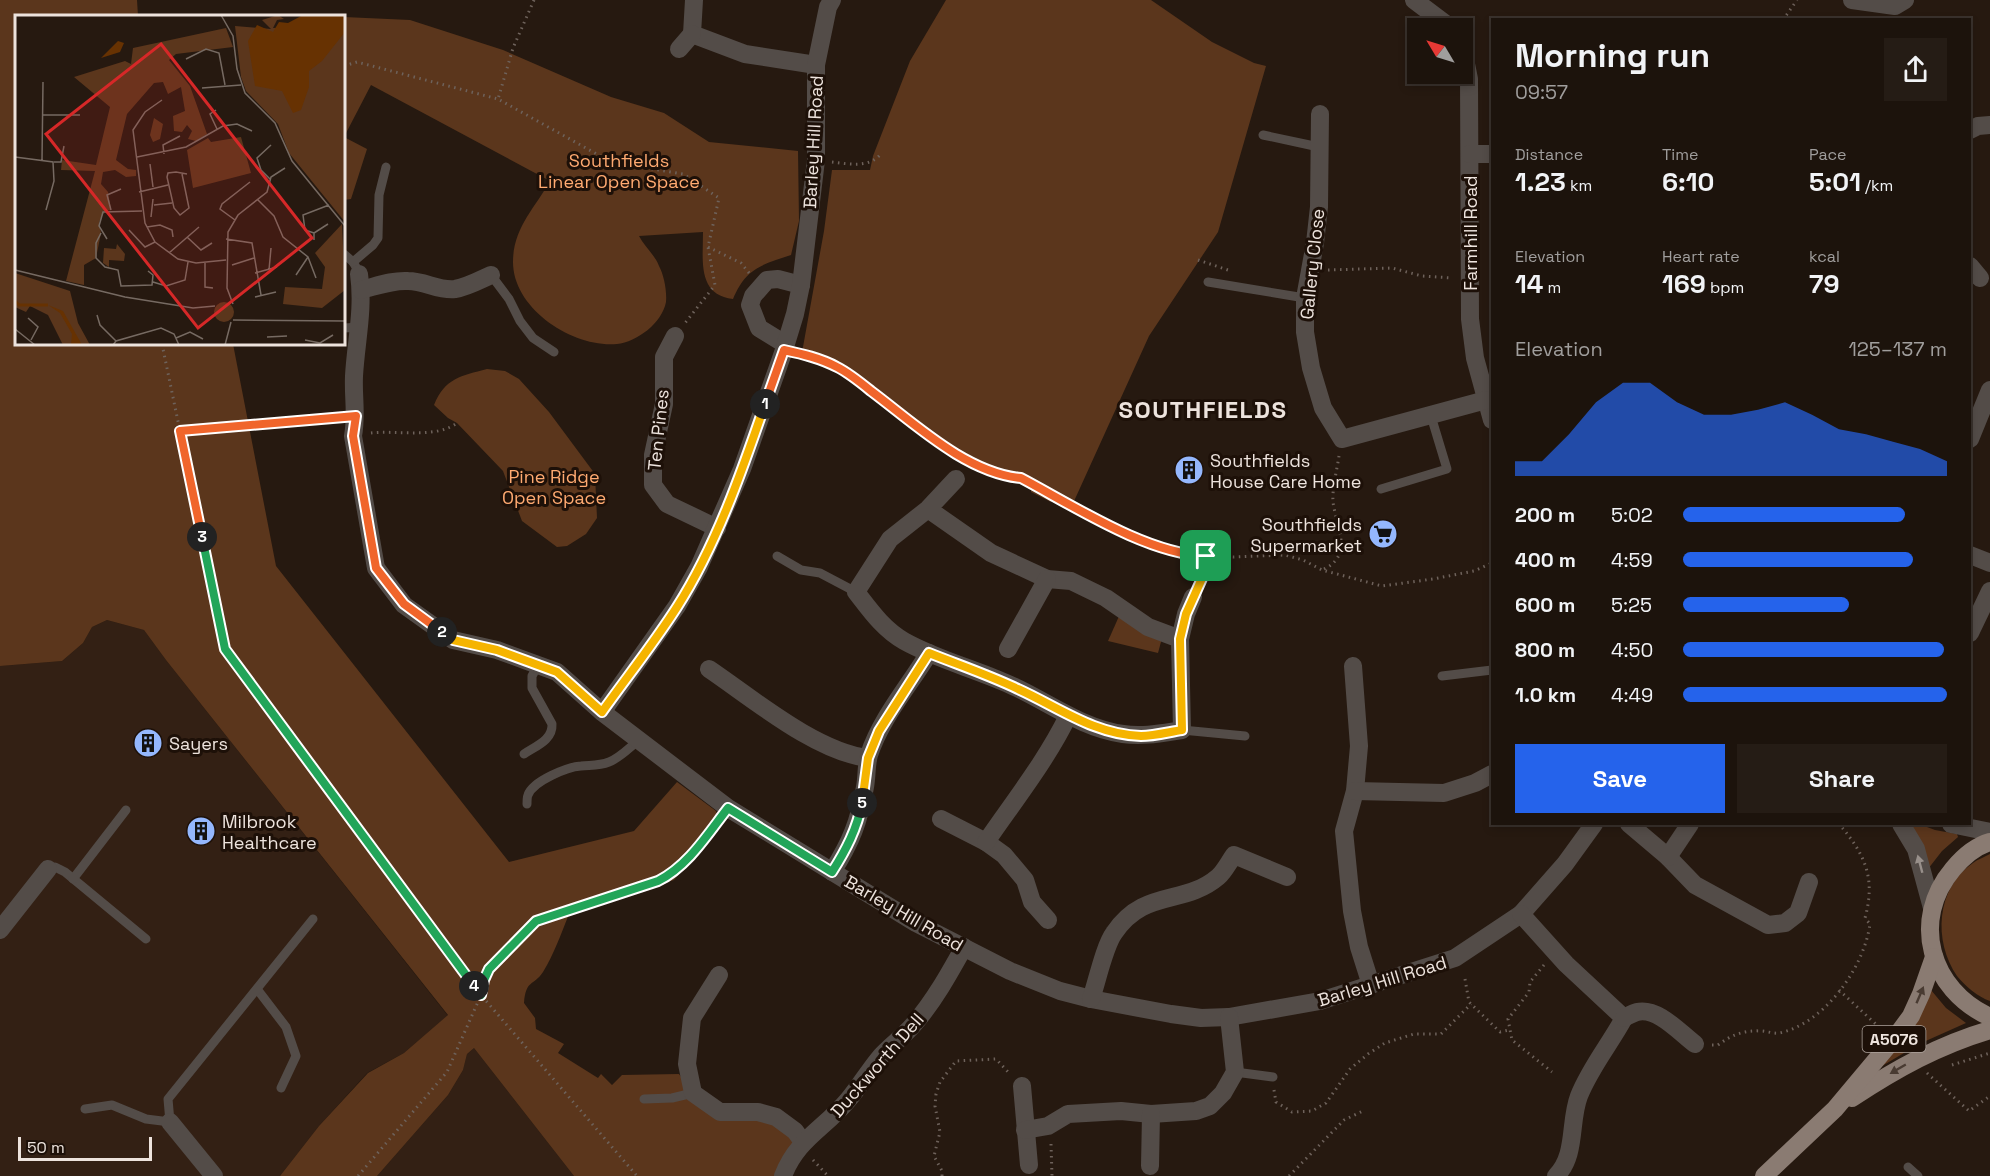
<!DOCTYPE html>
<html lang="en">
<head>
<meta charset="utf-8">
<style>
  :root { --surface:#1c130c; --page:#251c15; --text:#f1f3f6; --muted:#a09e9d; --line:#3a322d; --accent:#2563eb }
  body { margin:0; font-family:"Space Grotesk",sans-serif; background:var(--page); color:var(--text); height:100vh; display:flex; flex-direction:column; font-size:22px; white-space:nowrap }
  * { box-sizing:border-box; margin:0 }
  p { font-size:20px; color:var(--muted) }
  .icon { flex:none; width:33px; height:33px; fill:none; stroke:currentColor; stroke-width:2; stroke-linecap:round; stroke-linejoin:round }
  .map { position:relative; flex:1; overflow:hidden }
  .details { position:absolute; left:1491px; top:18px; width:480px; height:807px; display:flex; flex-direction:column; background:var(--surface); border-radius:0px; box-shadow:0 3px 9px #0003,0 0 0 2px var(--line) }
  .details>* { flex:none }
  .needle { width:39px; rotate:308deg }
  .fabs { position:absolute; left:1407px; top:18px; display:grid; gap:12px }
  .fabs a { display:grid; place-items:center; width:66px; height:66px; border-radius:0px; background:var(--surface); box-shadow:0 3px 9px #0003,0 0 0 2px var(--line); font-size:30px }
  .scale { position:absolute; left:18px; bottom:15px; width:134px; box-sizing:border-box; padding-left:6px; border:3px solid #ede3dd; border-top:0; font-size:16px; line-height:21px; white-space:nowrap; color:#ede3dd; -webkit-text-stroke:4px #1d1008; paint-order:stroke }
  .pin { position:absolute; display:grid; place-items:center; width:51px; height:51px; color:#fff; margin:-26px; border-radius:12px; box-shadow:0 3px 9px #0006 }
  .km { position:absolute; width:30px; height:30px; margin:-15px; border-radius:50%; background:#222; color:#fff; font-size:16px; line-height:30px; text-align:center }
  .round { display:grid; place-items:center; flex:none; width:63px; height:63px; border-radius:0px; background:var(--page) }
  .head { display:flex; align-items:center; justify-content:space-between; height:102px; padding:0 24px }
  h1 { font-size:33px; font-weight:600; line-height:45px }
  .metrics { display:grid; grid-template-columns:repeat(3,1fr); gap:9px; height:102px; padding:6px 24px }
  .metrics div { display:grid; align-content:center }
  .metrics b { font-size:26px; font-weight:600 }
  .metrics small { font-size:16px; font-weight:400 }
  .metrics p { font-size:16px }
  .chart { height:168px; padding:12px 24px }
  .chart p { display:flex; justify-content:space-between }
  .chart svg { width:100%; height:108px; margin-top:6px; fill:var(--accent); opacity:.7 }
  .primary-button { display:flex; gap:12px; margin-top:auto; padding:12px 24px }
  .primary-button a { flex:1; height:69px; border-radius:0px; background:var(--accent); color:#fff; font-size:24px; font-weight:600; line-height:69px; text-align:center }
  .primary-button a+a { background:var(--page); color:var(--text) }
  ul { padding:0 24px; list-style:none; font-size:20px }
  li { display:grid; grid-template-columns:96px 72px 1fr; align-items:center; height:45px }
  li i { height:15px; border-radius:8px; background:var(--accent) }
  .map>svg:first-child { display:block }
</style>
</head>
<body>
<div class="map">
<svg width="1990" height="1176" viewBox="0 0 1990 1176">
  <rect width="100%" height="100%" fill="#261910"/>
  <g fill="#332014">
    <polygon points="107,620 144,630 166,660 448,1016 404,1053 367,1073 319,1126 280,1176 0,1176 0,666 62,661 83,643 92,627"/>
    <polygon points="474,1048 574,1176 377,1176 448,1095 463,1070 467,1054"/>
  </g>
  <g fill="#5b361c">
    <path d="M0,0H137L138,16H16V344H233L276,566L509,862L634,831L677,782L716,811L720,826L674,880L569,914C561,934 554,954 543,972C533,987 526,979 524,1003L535,1018L536,1029L564,1044L558,1053L598,1078L601,1074L612,1085L622,1075L679,1074L693,1093L705,1103L758,1112L803,1142L783,1176H574L474,1048L467,1054L463,1070L448,1095L377,1176H280L319,1126L368,1073L404,1053L448,1015L166,660L144,630L107,620L92,627L83,643L62,661L0,666Z"/>
    <polygon points="946,0 1151,0 1212,42 1254,63 1266,66 1218,232 1149,336 1070,510 1054,500 1051,502 1031,492 1031,489 1020,482 1006,481 955,457 913,423 835,369 801,358 824,231 832,170 870,170 873,156 910,61"/>
    <path d="M344,17L410,20L503,50L611,97L664,113L709,142L798,151L799,221L791,255C761,265 746,268 733,299C697,295 703,260 703,232L639,236C644,246 655,255 659,266C664,275 667,291 666,302C662,323 637,342 617,344C573,348 513,309 513,262C513,228 535,208 550,181L371,85L344,137L367,149L351,199L344,200Z"/>
    <path d="M487,369L505,371L519,379L549,412L595,474L597,518L586,534L567,546L557,547L522,521L503,471L457,423L448,418L434,405C445,378 461,376 487,369Z"/>
    <polygon points="1120,614 1162,638 1158,653 1108,641"/>
    <polygon points="1910,824 1919,824 1935,830 1957,834 1958,837 1942,851 1928,869"/>
    <path d="M1990,854V1001C1978,997 1965,986 1957,976C1933,941 1936,888 1973,863C1978,859 1985,857 1990,854Z"/>
    <polygon points="1931,990 1946,1008 1966,1023 1919,1044 1877,1069"/>
  </g>
  <g fill="none" stroke-linecap="round" stroke-linejoin="round">
    <g stroke="#6e625b" stroke-width="3" stroke-dasharray="1.5 4.5" stroke-linecap="butt">
      <polyline points="534,0 513,48 498,99 611,162 683,174 719,198 708,247 715,285 685,323"/>
      <polyline points="1783,20 1797,0"/>
      <polyline points="344,66 357,62 498,99"/>
      <path d="M832,162C849,164 868,168 880,155"/>
      <polyline points="708,247 741,263 750,274"/>
      <polyline points="1198,260 1228,270"/>
      <polyline points="1328,270 1392,268 1422,276 1452,278"/>
      <polyline points="162,344 225,649 481,995 637,1176"/>
      <path d="M800,354L820,359L838,367C888,401 962,473 1021,478L1147,543L1187,555L1234,557L1285,555L1303,560L1322,570L1382,586L1433,579L1474,571L1492,563"/>
      <polyline points="180,431 337,417"/>
      <path d="M371,433C396,430 436,439 457,423"/>
      <path d="M1324,569C1354,555 1336,526 1333,502C1332,488 1337,470 1339,456"/>
      <polyline points="1200,583 1204,574 1206,556"/>
      <polyline points="1544,965 1530,982 1529,992 1508,1019 1512,1040 1552,1072"/>
      <polyline points="1465,979 1469,1002 1500,1032 1509,1030"/>
      <polyline points="1839,990 1881,1029"/>
      <path d="M1712,1045H1718C1731,1035 1744,1030 1761,1031C1767,1031 1773,1034 1779,1033C1824,1024 1864,968 1870,924L1865,918C1876,878 1865,854 1839,824"/>
      <polyline points="1952,1065 1990,1053"/>
      <polyline points="1927,1073 1969,1111 1990,1096"/>
      <polyline points="1274,1090 1276,1102 1292,1112 1312,1111 1326,1103 1350,1069 1368,1054 1385,1043 1414,1034 1441,1034 1471,1004"/>
      <polyline points="1051,1144 1052,1176"/>
      <polyline points="813,1160 828,1176"/>
      <path d="M358,1176L447,1072L481,995L484,980L489,969L505,951L535,921L658,881C685,868 699,845 717,822"/>
      <polyline points="942,1176 942,1171 934,1156 940,1132 935,1106 936,1094 940,1082 956,1061 996,1059 1010,1074"/>
      <polyline points="1289,1176 1344,1120 1365,1110"/>
    </g>
    <g stroke="#534c48" stroke-width="9">
      <polyline points="1263,135 1319,147"/>
      <polyline points="344,254 353,262 356,267"/>
      <polyline points="353,262 373,245 378,238 379,195 386,167"/>
      <polyline points="491,275 509,299 520,321 533,338 554,352"/>
      <polyline points="1208,282 1305,298"/>
      <polyline points="344,328 361,327"/>
      <polyline points="1381,489 1447,469 1431,416"/>
      <polyline points="777,556 801,570 820,573 856,592"/>
      <polyline points="1442,676 1492,670"/>
      <polyline points="1182,730 1245,736"/>
      <path d="M524,754C536,746 553,740 552,724L532,688V676L538,665"/>
      <path d="M527,804C527,803 527,796 528,795C533,781 567,767 581,766C591,765 599,766 609,762C620,758 630,747 639,740"/>
      <polyline points="48,869 55,867 65,872 146,939"/>
      <polyline points="73,879 126,810"/>
      <polyline points="257,989 286,1027 296,1056 281,1088"/>
      <polyline points="1235,1072 1273,1077"/>
      <polyline points="644,1099 672,1098 693,1093"/>
      <polyline points="85,1109 112,1105 146,1119 170,1122 168,1099 313,919"/>
      <polyline points="1908,1167 1918,1176"/>
    </g>
    <g stroke="#534c48" stroke-width="18">
      <polyline points="694,0 692,34 745,54 816,65"/>
      <polyline points="1414,0 1451,28"/>
      <polyline points="1852,0 1895,6 1905,0"/>
      <polyline points="1462,44 1469,79 1470,319 1475,358 1492,420"/>
      <polyline points="679,49 692,34"/>
      <polyline points="1320,114 1319,207 1315,243 1305,298 1305,332 1311,368 1323,408 1342,439 1486,400"/>
      <polyline points="1970,130 1978,126 1990,125"/>
      <polyline points="1470,154 1492,154"/>
      <polyline points="1970,266 1980,278"/>
      <path d="M359,274C364,309 356,341 354,376C353,398 357,414 353,436L376,568L404,605L453,640L497,650L557,672L602,712L728,808L916,923L1010,971L1060,991L1091,999L1171,1014L1201,1018L1229,1017L1320,1001L1455,958L1521,914L1565,864L1594,824"/>
      <path d="M361,290C377,286 392,280 408,281C425,281 439,291 455,289C467,287 480,280 491,275"/>
      <polyline points="675,336 664,357 664,404 653,455 653,485 667,504 717,528"/>
      <polyline points="785,344 759,328 750,305 753,296 767,280 778,279 801,285"/>
      <polyline points="1970,439 1990,390"/>
      <path d="M928,509L991,553L1047,579L1071,581L1106,598L1148,627L1180,639L1182,730C1162,733 1143,737 1123,734C1080,728 1044,699 1006,683C972,668 936,659 904,641C883,629 870,610 856,592L890,539L928,509L956,479"/>
      <polyline points="1970,555 1990,563"/>
      <polyline points="1970,633 1990,591"/>
      <polyline points="1180,639 1186,614 1193,597"/>
      <polyline points="1008,649 1047,579"/>
      <polyline points="1353,666 1359,746 1355,791 1344,831 1352,911 1359,947 1371,985"/>
      <path d="M709,669C752,698 816,752 868,758"/>
      <polyline points="602,712 677,606 699,567 742,469 784,350 795,314 801,285 816,160 816,65 828,7 832,0"/>
      <polyline points="1355,791 1444,793 1475,783 1492,774"/>
      <polyline points="941,819 986,842 1004,855 1025,880 1032,902 1048,920"/>
      <polyline points="1629,824 1668,857 1695,885 1768,925 1785,923 1798,913 1809,882"/>
      <polyline points="1901,824 1916,849 1932,908"/>
      <polyline points="1951,824 1990,832"/>
      <path d="M986,842C1014,801 1046,761 1068,716"/>
      <polyline points="1668,857 1690,824"/>
      <path d="M832,872C851,842 859,822 865,787C867,777 866,765 869,755C881,718 909,686 929,653"/>
      <path d="M1521,914L1566,964L1624,1018C1610,1044 1590,1068 1579,1096C1569,1122 1577,1155 1556,1176"/>
      <polyline points="0,930 48,869"/>
      <polyline points="719,975 692,1018 687,1064 693,1093 720,1112 758,1112 776,1117 795,1131 803,1142"/>
      <path d="M1091,999C1097,982 1104,947 1114,933C1144,888 1184,906 1218,877C1224,872 1229,862 1234,855L1287,877"/>
      <path d="M1624,1018C1628,1016 1633,1013 1637,1012C1658,1007 1680,1033 1695,1044"/>
      <polyline points="1022,1086 1029,1165"/>
      <polyline points="170,1122 214,1176"/>
      <polyline points="1025,1130 1048,1126 1068,1114 1121,1111 1151,1114 1196,1111 1210,1106 1223,1093 1235,1072 1229,1017"/>
      <polyline points="1150,1166 1151,1114"/>
      <path d="M783,1176C797,1139 824,1129 848,1100C860,1086 869,1070 881,1056C891,1045 904,1036 914,1024C934,1001 949,974 964,947"/>
    </g>
    <g stroke="#8a7b72" stroke-width="18">
      <path d="M1990,842C1976,846 1963,857 1953,869C1910,920 1930,990 1990,1017"/>
      <path d="M1852,1098C1896,1069 1939,1045 1990,1030"/>
      <polyline points="1764,1176 1835,1109 1897,1035 1911,1016 1921,994 1934,957"/>
    </g>
  </g>
  <defs><path id="oneway-solid" d="M-6-.8H1V-3.2L6.5 0L1 3.2V.8H-6Z" transform="scale(1.5)"/></defs>
  <use fill="#98908b" href="#oneway-solid" transform="translate(1920 864) rotate(-105)"/>
  <g fill="#493b32">
    <use href="#oneway-solid" transform="translate(1920 995) rotate(-67)"/>
    <use href="#oneway-solid" transform="translate(1898 1069) rotate(150)"/>
  </g>
  <g fill="none" stroke-linecap="round" stroke-linejoin="round">
    <g stroke="#fff" stroke-width="12">
      <path id="split-1" d="M765,404L784,350C802,354 820,358 837,367C849,373 860,382 871,391C914,423 966,473 1021,478C1074,506 1147,554 1206,556"/>
    </g>
    <g stroke="#fff" stroke-width="12">
      <path id="split-2" d="M442,632L453,640L497,650L557,672L602,712C627,677 654,643 677,607C716,546 742,471 765,404"/>
    </g>
    <g stroke="#fff" stroke-width="12">
      <polyline id="split-3" points="202,537 180,431 356,416 353,436 376,568 404,604 442,632"/>
    </g>
    <g stroke="#fff" stroke-width="12">
      <polyline id="split-4" points="202,537 225,649 474,986"/>
    </g>
    <g stroke="#fff" stroke-width="12">
      <path id="split-5" d="M474,986L481,995L484,980L489,969L536,921L658,881C688,866 707,835 728,808L832,872C846,850 857,829 862,803"/>
    </g>
    <g stroke="#fff" stroke-width="12">
      <path id="split-6" d="M862,803L868,758L879,731L929,653C959,665 989,675 1018,689C1058,707 1095,735 1141,736C1154,736 1169,732 1182,730L1180,639L1186,614L1204,574L1206,556"/>
    </g>
    <use href="#split-1" stroke="#f0652b" stroke-width="8"/>
    <use href="#split-2" stroke="#f5b400" stroke-width="8"/>
    <use href="#split-3" stroke="#f0652b" stroke-width="8"/>
    <use href="#split-4" stroke="#22a559" stroke-width="8"/>
    <use href="#split-5" stroke="#22a559" stroke-width="8"/>
    <use href="#split-6" stroke="#f5b400" stroke-width="8"/>
  </g>
  <defs>
    <g id="building-disc" transform="scale(1.5)"><circle r="9.5" fill="#94b7fd" stroke="#1d1008"/><path d="M-4-6H4V6H1V3H-1V6H-4ZM-2.5-4.3h1.7v1.8h-1.7ZM.8-4.3h1.7v1.8H.8ZM-2.5-1h1.7V.8h-1.7ZM.8-1h1.7V.8H.8Z" fill="#111"/></g>
    <g id="supermarket-disc" transform="scale(1.5)"><circle r="9.5" fill="#94b7fd" stroke="#1d1008"/><path d="M-6-5.5h2.5l.6 2H6L4.5 2H-2.5L-4.4-4H-6ZM-1.5 3.2a1.3 1.3 0 1 0 .1 0ZM3 3.2a1.3 1.3 0 1 0 .1 0Z" fill="#111"/></g>
  </defs>
  <g fill-rule="evenodd">
    <use href="#building-disc" x="1189" y="470"/>
    <use href="#supermarket-disc" x="1383" y="534"/>
    <use href="#building-disc" x="148" y="743"/>
    <use href="#building-disc" x="201" y="831"/>
  </g>
  <g text-anchor="middle" dominant-baseline="central" stroke-width="6" stroke-linejoin="round" paint-order="stroke">
    <rect fill="#1d1008" stroke="#afa49d" stroke-width="1.5" x="1862.5" y="1026" width="63" height="26" rx="4.5"/>
    <g font-size="16" font-weight="bold" fill="#ede3dd">
      <text x="1894" y="1039">A5076</text>
    </g>
    <g font-size="18" fill="#ede3dd" stroke="#1d1008">
      <text transform="translate(813 142) rotate(-87)">Barley Hill Road</text>
      <text transform="translate(1470 233) rotate(-90)">Farmhill Road</text>
      <text transform="translate(1312 264) rotate(-84)">Gallery Close</text>
      <text transform="translate(658 430) rotate(-84)">Ten Pines</text>
      <text transform="translate(904 913) rotate(30)">Barley Hill Road</text>
      <text transform="translate(1382 981) rotate(-17)">Barley Hill Road</text>
      <text transform="translate(877 1065) rotate(-49)">Duckworth Dell</text>
    </g>
    <g font-size="18" fill="#ffaa71" stroke="#1d1008">
      <text x="619" y="160">Southfields<tspan x="619" dy="21">Linear Open Space</tspan></text>
      <text x="554" y="476">Pine Ridge<tspan x="554" dy="21">Open Space</tspan></text>
    </g>
    <g font-size="18" fill="#ede3dd" stroke="#1d1008" text-anchor="start">
      <text x="1210" y="460">Southfields<tspan x="1210" dy="21">House Care Home</tspan></text>
      <text x="1362" y="524" text-anchor="end">Southfields<tspan x="1362" dy="21">Supermarket</tspan></text>
      <text x="169" y="743">Sayers</text>
      <text x="222" y="821">Milbrook<tspan x="222" dy="21">Healthcare</tspan></text>
    </g>
    <g font-size="24" font-weight="bold" letter-spacing="1.5" fill="#ede3dd" stroke="#1d1008">
      <text x="1203" y="409">SOUTHFIELDS</text>
    </g>
  </g>
  <g transform="translate(15 15)">
    <rect width="330" height="330" fill="#261910"/>
    <path d="M263,0L269,4L262,5L258,13L330,10V207L274,138L263,109L231,76L226,62L220,11L256,14L247,5ZM211,13L218,32L161,39L154,45L175,71L192,119L181,126L173,124L177,116L172,110L167,117L159,116L158,101L170,96L166,72L153,79L148,67L139,68L112,99L101,145L113,154L121,155V161L111,162L100,155L88,157L86,169L93,177L96,195L90,196L84,207L86,218L81,243L69,250V270L51,266L80,156L46,155L47,145L81,150L95,92L59,62L110,46L116,49L118,33ZM139,103L148,109L145,124L138,127L135,120ZM226,122L236,158L178,173L172,135L193,123L196,127ZM327,209L330,275L307,293L268,289L270,272L307,274L310,252L300,238ZM102,229L110,239L109,246L94,245V252L88,248L89,233L101,234ZM0,258L55,276L63,308L75,330H48L33,300L15,291L11,297L0,292ZM199 297a10 10 0 1 1 20 0a10 10 0 1 1-20 0Z" fill="#5b361c"/>
    <path d="M288,0H330V17L307,46L294,56V72L286,95L278,98L267,76L240,71L233,26L242,10L258,17L264,7L273,8ZM103,26L109,28L105,37L86,43ZM33,290L48,296L67,330H56L57,319L45,298Z" fill="#673202"/>
    <path fill="none" stroke="#673202" stroke-width="3" d="M0,286L4,290H33"/>
    <path fill="none" stroke="#766a62" stroke-width="1.5" d="M206,0L218,21L222,54L230,78L260,108L277,146L330,211M171,44L191,34L204,38L210,70M187,73L226,70M147,85L130,97L118,115L130,208L140,227L163,244L181,248L211,245M201,95L195,99L202,114M28,100H65M149,139L148,130L165,121M0,142L38,147L39,166L31,195M122,142L171,132L208,111L222,109L237,116M27,145L28,67M39,147H46L49,131M135,149L138,172M167,159L174,193L165,200L159,193L152,162L153,158L161,157L172,159M255,164L246,155L242,143L256,130M124,177L153,170M243,185L259,201L268,222L293,242L301,263M139,190L157,188M96,195L92,180L106,174M136,202L138,184M220,205L205,194L207,189L235,167M132,212L145,210L157,215L158,222M114,215L130,232L140,227M86,218L81,228V243L90,252L103,255L106,271L137,270L138,260L133,256M299,218L290,215L288,200L314,190M172,222L186,235L197,228M92,224L84,211L88,197L127,196M211,224L237,228L246,280M299,225V218L313,209M154,238L184,212M190,247V272L198,273M217,250L239,243M0,255L110,282L178,293L200,291M254,255L256,233M240,258L262,252M281,260L293,242M138,267L151,271L170,265L173,247M240,282L261,277M218,289L212,273L213,217L223,200L252,177L256,162L270,153M82,300L85,310L101,326M13,303L23,312L16,325M218,305L330,306M0,314L20,330M252,322L272,321M161,323L175,317L188,324M290,325L305,328L318,320M98,330L101,326L146,313L159,319L164,330M210,330L216,307"/>
    <path fill="#d62828" fill-opacity="0.15" stroke="#d62828" stroke-width="3" d="M146,29L297,223L183,313L31,119Z"/>
    <rect width="330" height="330" fill="none" stroke="#ede3dd" stroke-width="3"/>
  </g>
</svg>
<div class="fabs">
<a><svg class="needle" viewBox="-14 -14 28 28"><path d="M0-13l5 13h-10z" fill="#e53935"/><path d="M0 13l5-13h-10z" fill="#a09e9d"/></svg></a>
</div>
<div class="scale">50 m</div>
<div class="pin" style="left:1206px;top:556px;background:#1e9e55"><svg class="icon" aria-label="arrive" viewBox="0 0 24 24"><path d="M6 21V4h12l-3 4 3 4H6"/></svg></div>
<b class="km" style="left:765px;top:404px">1</b>
<b class="km" style="left:442px;top:632px">2</b>
<b class="km" style="left:202px;top:537px">3</b>
<b class="km" style="left:474px;top:986px">4</b>
<b class="km" style="left:862px;top:803px">5</b>
<section class="details">
<div class="head"><div><h1>Morning run</h1><p>09:57</p></div><a class="round"><svg class="icon" aria-label="share" viewBox="0 0 24 24"><path d="M12 15V3M7 8l5-5 5 5M5 13v7h14v-7"/></svg></a></div>
<div class="metrics">
<div><p>Distance</p><b>1.23<small> km</small></b></div>
<div><p>Time</p><b>6:10</b></div>
<div><p>Pace</p><b>5:01<small> /km</small></b></div>
</div>
<div class="metrics">
<div><p>Elevation</p><b>14<small> m</small></b></div>
<div><p>Heart rate</p><b>169<small> bpm</small></b></div>
<div><p>kcal</p><b>79</b></div>
</div>
<div class="chart"><p><span>Elevation</span>125–137 m</p>
<svg viewBox="0 0 160 44" preserveAspectRatio="none"><path d="M0 44V38L10 38L20 27L30 14L40 6L50 6L60 14L70 19L80 19L90 17L100 14L110 19L120 25L130 27L140 30L150 33L160 38V44z"/></svg>
</div>
<ul>
<li><b>200 m</b>5:02<i style="width:84%"></i></li>
<li><b>400 m</b>4:59<i style="width:87%"></i></li>
<li><b>600 m</b>5:25<i style="width:63%"></i></li>
<li><b>800 m</b>4:50<i style="width:99%"></i></li>
<li><b>1.0 km</b>4:49<i style="width:100%"></i></li>
</ul>
<div class="primary-button"><a>Save</a><a>Share</a></div>
</section>
</div>
</body>
</html>
